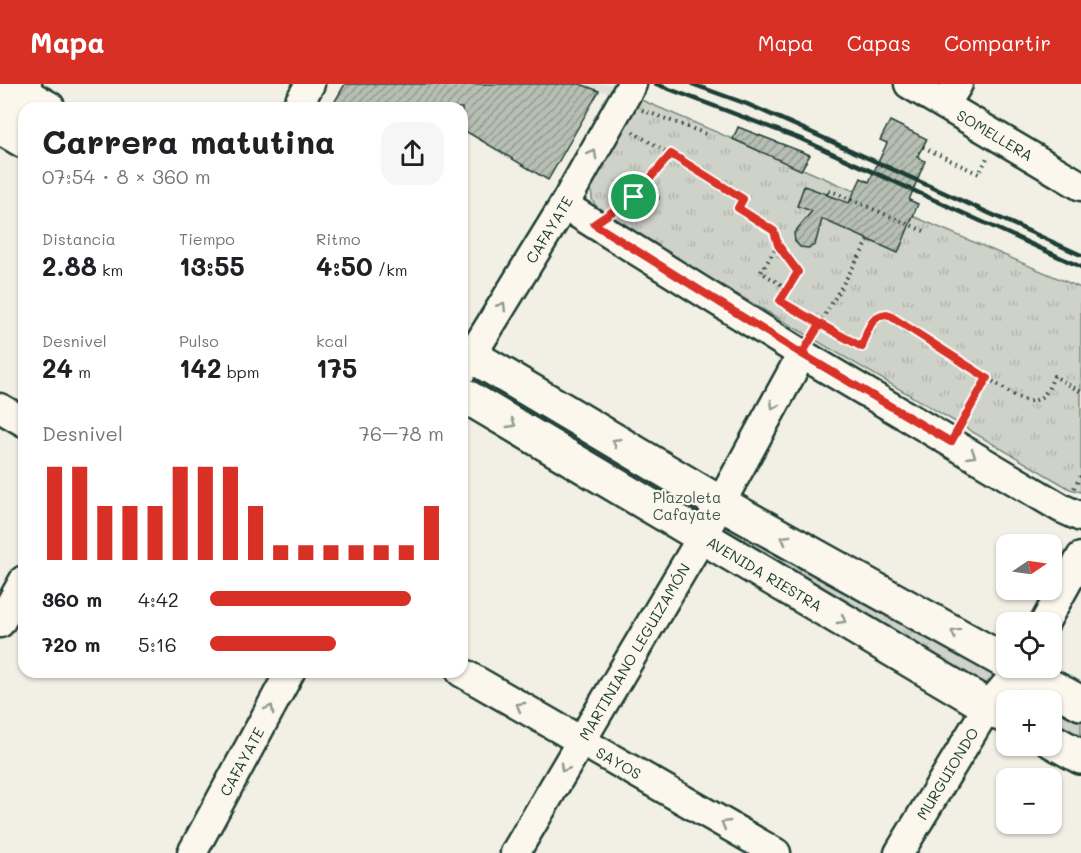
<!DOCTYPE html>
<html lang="es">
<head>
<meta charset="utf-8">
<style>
  :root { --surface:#fff; --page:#f6f6f6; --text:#202124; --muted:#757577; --accent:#d93025 }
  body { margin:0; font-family:Mali,sans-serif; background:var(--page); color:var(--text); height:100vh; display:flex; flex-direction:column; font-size:22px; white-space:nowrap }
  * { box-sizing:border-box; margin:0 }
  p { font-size:20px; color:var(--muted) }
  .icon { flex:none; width:33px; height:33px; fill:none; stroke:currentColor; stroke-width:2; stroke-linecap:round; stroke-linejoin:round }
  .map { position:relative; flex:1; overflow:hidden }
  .side { position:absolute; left:18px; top:18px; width:450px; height:576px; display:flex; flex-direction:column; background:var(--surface); border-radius:18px; box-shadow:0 2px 4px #0004 }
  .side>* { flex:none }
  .needle { width:39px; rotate:77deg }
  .controls { position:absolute; left:996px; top:450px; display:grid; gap:12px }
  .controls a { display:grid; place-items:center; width:66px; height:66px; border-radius:12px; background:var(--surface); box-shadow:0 2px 4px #0004; font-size:30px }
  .pin { position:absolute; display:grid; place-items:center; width:51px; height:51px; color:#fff; margin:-26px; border:3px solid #fff; border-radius:50%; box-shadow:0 2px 6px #0007 }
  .round { display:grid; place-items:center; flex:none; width:63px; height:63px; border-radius:18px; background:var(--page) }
  .summary { display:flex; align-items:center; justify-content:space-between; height:102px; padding:0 24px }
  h1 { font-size:33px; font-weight:700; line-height:45px }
  .stats { display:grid; grid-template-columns:repeat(3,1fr); gap:9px; height:102px; padding:6px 24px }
  .stats div { display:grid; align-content:center }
  .stats b { font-size:26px; font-weight:700 }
  .stats small { font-size:16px; font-weight:400 }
  .stats p { font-size:16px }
  .chart { height:168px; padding:12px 24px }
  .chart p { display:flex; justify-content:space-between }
  .chart svg { width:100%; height:108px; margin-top:6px; stroke:var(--accent); stroke-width:6 }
  ul { padding:0 24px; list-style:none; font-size:20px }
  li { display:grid; grid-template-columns:96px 72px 1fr; align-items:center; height:45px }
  li i { height:15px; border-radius:8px; background:var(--accent) }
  header { display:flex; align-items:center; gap:36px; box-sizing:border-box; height:84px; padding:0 30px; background:var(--accent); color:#fff }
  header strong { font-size:28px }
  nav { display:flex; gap:33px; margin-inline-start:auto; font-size:21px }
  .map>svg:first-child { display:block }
</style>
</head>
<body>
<header>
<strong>Mapa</strong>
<nav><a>Mapa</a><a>Capas</a><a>Compartir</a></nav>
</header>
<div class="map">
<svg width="1081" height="769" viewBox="0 0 1081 769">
  <defs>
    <pattern id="park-tufts" width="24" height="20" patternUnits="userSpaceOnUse" patternTransform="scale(1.5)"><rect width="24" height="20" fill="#cfd2c8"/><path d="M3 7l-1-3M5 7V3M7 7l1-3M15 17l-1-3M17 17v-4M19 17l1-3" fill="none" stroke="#b1b5ac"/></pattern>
    <pattern id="building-hatch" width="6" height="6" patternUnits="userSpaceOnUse" patternTransform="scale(1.5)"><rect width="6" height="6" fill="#b7beb3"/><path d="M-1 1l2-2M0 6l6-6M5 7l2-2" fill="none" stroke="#949c92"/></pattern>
  </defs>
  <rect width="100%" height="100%" fill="#f2f0e5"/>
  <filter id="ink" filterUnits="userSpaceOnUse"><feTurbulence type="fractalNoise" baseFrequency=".0167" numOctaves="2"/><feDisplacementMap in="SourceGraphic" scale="12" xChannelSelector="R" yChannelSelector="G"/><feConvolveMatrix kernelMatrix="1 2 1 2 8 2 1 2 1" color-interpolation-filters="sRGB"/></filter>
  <g filter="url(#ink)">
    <polygon fill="#e0e1d6" points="580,0 614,0 610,8 599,7"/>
    <g fill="url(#park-tufts)" stroke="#77887e" stroke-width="1.5">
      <polygon points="639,15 1081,204 1081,408 1070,405 600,130 592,115 591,102"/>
      <polygon points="462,266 1081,619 1081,673 1052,657 1052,616 1006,616 462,310"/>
    </g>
    <g fill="url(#building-hatch)" stroke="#1f3d34" stroke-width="1.5">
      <polygon points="345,0 580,0 599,7 548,96 462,45 462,24 331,24"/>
      <polygon points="890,37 927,55 917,73 925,77 909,116 918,120 898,169 822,135 815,161 808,164 800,163 795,157 794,149 812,127 797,122 804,102 826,110 828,109 827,111 849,119 861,94 869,98 887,59 880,56"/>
      <polygon points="738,43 810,71 801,86 733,55"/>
    </g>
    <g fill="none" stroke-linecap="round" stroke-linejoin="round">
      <g stroke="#1f3d34" stroke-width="33">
        <g id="minor">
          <path id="s1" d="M909,0L1081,102"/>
          <polyline points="945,21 958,0"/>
          <polyline points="296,24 310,0"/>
          <polyline points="0,44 27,0"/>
          <polyline points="564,121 802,270 1061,424 1081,433"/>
          <path id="s2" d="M462,287L564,121L632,0"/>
          <polyline points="0,324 24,338"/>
          <polyline points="1045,538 1081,473"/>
          <polyline points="0,539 24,496"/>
          <path id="s3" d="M461,588L776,769"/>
          <path id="s4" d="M192,769L290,588"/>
          <path id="s5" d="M515,769L702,453L802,270"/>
          <path id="s6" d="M899,769L988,622L1021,584"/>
        </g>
      </g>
      <g stroke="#1f3d34" stroke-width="38">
        <g id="major">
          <polyline points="6,0 48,24"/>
          <polyline points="0,43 24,57"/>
          <polyline points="462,266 720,419 1006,578"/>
          <path id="s7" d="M462,310L1006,633"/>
          <polyline points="1017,584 1081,619"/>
          <polyline points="1052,657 1081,673"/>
        </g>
      </g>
      <g stroke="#1f3d34" stroke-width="4" stroke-dasharray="1.5 4.5" stroke-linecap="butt">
        <polyline points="642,26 709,51"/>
        <path d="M633,48L743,115L738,124L774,147L778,161L798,188L780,217L862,263C867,249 870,231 887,230C926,250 960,278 997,300C1006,306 1018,316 1030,317C1044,317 1050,302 1054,292L1081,308"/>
        <polyline points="923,63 979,90 987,74"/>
        <polyline points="829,106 924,147"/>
        <polyline points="634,113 660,114"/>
        <polyline points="617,125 634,113 671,70"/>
        <polyline points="778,161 761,188 788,205"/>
        <polyline points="813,251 869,156"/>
        <polyline points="963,338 987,294"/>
        <polyline points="1074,404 1081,392"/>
      </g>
      <use href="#minor" stroke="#fbf7ec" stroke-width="28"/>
      <use href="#major" stroke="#fbf7ec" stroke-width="33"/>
      <g stroke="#1f3d34" stroke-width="4.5">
        <polyline points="656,0 801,55 1081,183"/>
        <polyline points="692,0 747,20 806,46 1081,171"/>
      </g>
    </g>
    <defs><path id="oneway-chevron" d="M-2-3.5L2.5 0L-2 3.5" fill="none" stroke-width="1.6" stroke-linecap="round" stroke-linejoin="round" transform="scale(1.5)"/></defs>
    <g stroke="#8d9a90">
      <use href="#oneway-chevron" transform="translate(593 70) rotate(-61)"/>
      <use href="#oneway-chevron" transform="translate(502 222) rotate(-58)"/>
      <use href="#oneway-chevron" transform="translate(774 321) rotate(119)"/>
      <use href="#oneway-chevron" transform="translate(512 340) rotate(31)"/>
      <use href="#oneway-chevron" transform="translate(616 358) rotate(-149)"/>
      <use href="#oneway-chevron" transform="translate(972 371) rotate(31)"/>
      <use href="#oneway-chevron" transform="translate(785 455) rotate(-151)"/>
      <use href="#oneway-chevron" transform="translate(842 536) rotate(31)"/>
      <use href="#oneway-chevron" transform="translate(955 549) rotate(-151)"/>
      <use href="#oneway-chevron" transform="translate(520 622) rotate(-150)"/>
      <use href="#oneway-chevron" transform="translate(270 625) rotate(-61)"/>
      <use href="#oneway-chevron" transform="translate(564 684) rotate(120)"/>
      <use href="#oneway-chevron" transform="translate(725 740) rotate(-150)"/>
    </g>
  </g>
  <g fill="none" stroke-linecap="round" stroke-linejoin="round" filter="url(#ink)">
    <g stroke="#fff" stroke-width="12">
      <path id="route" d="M634,113L594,140L802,270L820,240L862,263C867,249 870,231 887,230L987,294L951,358L802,270L820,240L780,217L798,188L778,161L774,147L738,124L743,115L671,70L634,113"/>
    </g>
    <use href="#route" stroke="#d93025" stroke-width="8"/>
  </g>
  <g text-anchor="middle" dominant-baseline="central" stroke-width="4.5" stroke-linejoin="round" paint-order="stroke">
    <g font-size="15" fill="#1f3d34" stroke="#fbf7ec">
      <text stroke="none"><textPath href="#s1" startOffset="100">SOMELLERA</textPath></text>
      <text stroke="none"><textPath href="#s2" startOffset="166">CAFAYATE</textPath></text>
      <text stroke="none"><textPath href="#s7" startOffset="352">AVENIDA RIESTRA</textPath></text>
      <text stroke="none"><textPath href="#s5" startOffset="234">MARTINIANO LEGUIZAMÓN</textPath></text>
      <text stroke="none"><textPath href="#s4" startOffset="104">CAFAYATE</textPath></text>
      <text stroke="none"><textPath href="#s3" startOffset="182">SAYOS</textPath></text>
      <text stroke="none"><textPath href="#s6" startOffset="93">MURGUIONDO</textPath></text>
    </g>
    <g font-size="15" fill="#425b52" stroke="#fbf7ec">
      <text x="687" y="413">Plazoleta<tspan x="687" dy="17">Cafayate</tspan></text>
    </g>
  </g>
</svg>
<div class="controls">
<a><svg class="needle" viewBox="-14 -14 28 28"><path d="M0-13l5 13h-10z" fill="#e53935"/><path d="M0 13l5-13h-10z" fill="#757577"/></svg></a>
<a><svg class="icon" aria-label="locate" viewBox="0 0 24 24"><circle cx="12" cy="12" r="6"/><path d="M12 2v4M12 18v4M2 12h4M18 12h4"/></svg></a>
<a>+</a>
<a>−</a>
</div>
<div class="pin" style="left:634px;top:113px;background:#1e9e55"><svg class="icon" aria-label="arrive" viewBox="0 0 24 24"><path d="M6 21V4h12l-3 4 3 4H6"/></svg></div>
<section class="side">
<div class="summary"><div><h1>Carrera matutina</h1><p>07:54 · 8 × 360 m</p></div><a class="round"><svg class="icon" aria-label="share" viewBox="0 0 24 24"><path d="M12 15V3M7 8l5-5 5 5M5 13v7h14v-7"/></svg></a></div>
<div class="stats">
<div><p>Distancia</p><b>2.88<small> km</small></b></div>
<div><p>Tiempo</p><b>13:55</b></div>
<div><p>Ritmo</p><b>4:50<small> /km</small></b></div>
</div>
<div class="stats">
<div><p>Desnivel</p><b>24<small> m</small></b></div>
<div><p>Pulso</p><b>142<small> bpm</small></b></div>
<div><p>kcal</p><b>175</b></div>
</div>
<div class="chart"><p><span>Desnivel</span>76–78 m</p>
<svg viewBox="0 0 160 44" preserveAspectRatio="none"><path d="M5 44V6M15 44V6M25 44V22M35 44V22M45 44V22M55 44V6M65 44V6M75 44V6M85 44V22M95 44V38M105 44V38M115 44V38M125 44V38M135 44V38M145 44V38M155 44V22"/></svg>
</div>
<ul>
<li><b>360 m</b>4:42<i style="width:86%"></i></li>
<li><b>720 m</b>5:16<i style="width:54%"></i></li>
</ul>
</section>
</div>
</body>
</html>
